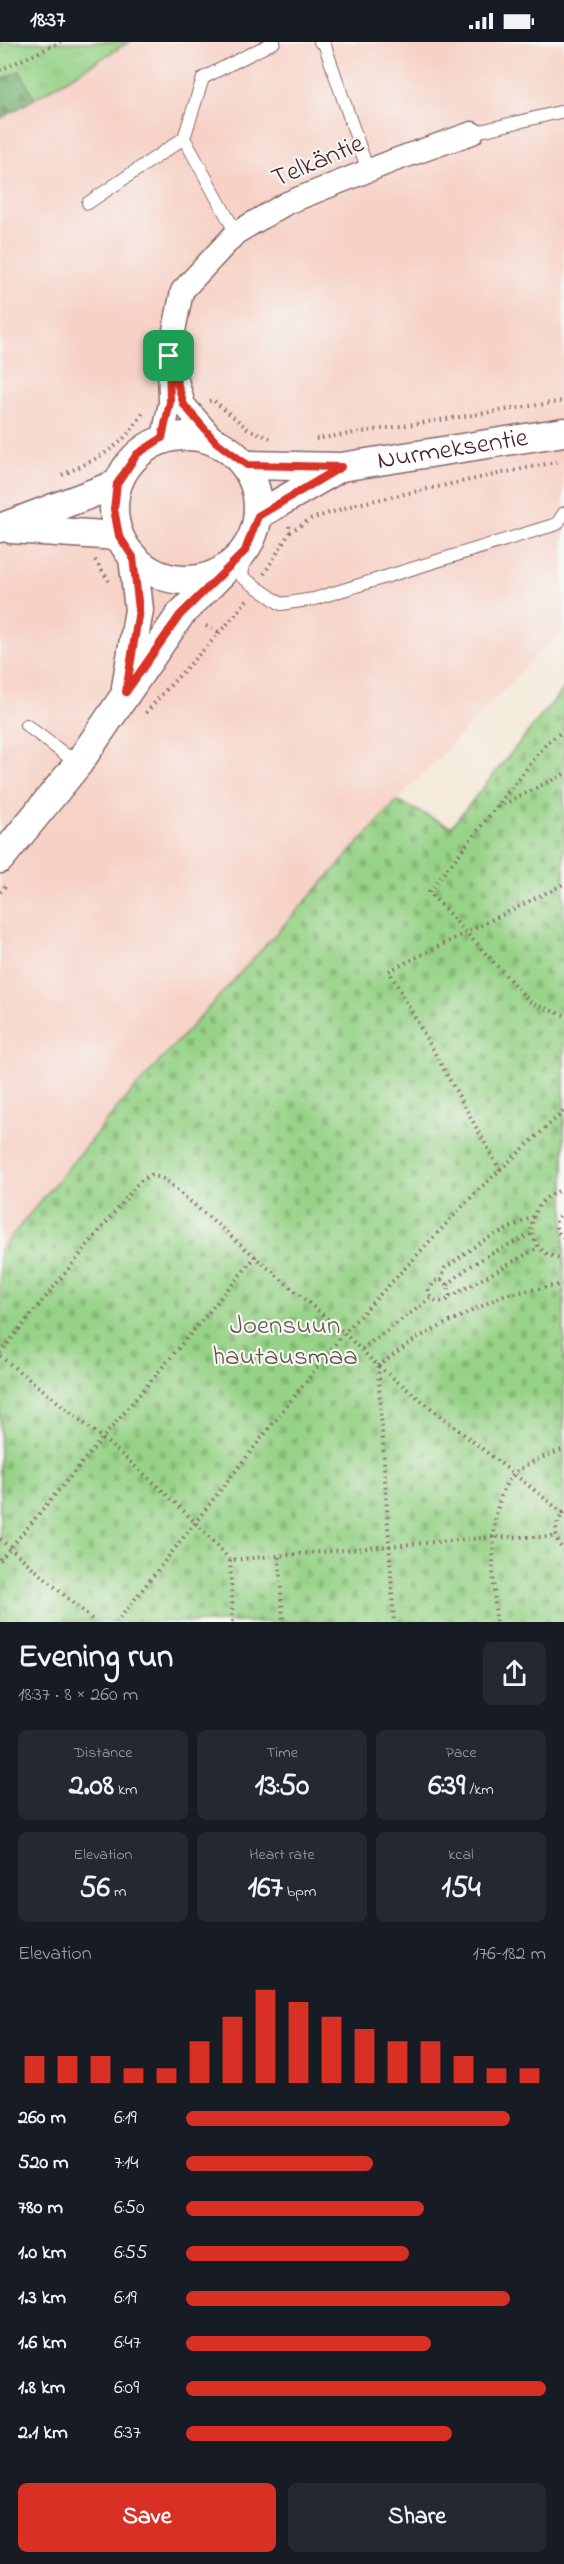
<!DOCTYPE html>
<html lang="en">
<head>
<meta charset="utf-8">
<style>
  :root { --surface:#171b24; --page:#242831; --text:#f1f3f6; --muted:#9ea1a6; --accent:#d93025 }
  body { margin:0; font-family:"Indie Flower",sans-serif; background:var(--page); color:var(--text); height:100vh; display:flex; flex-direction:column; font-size:22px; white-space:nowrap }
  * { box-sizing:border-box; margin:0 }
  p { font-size:20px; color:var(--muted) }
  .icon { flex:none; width:33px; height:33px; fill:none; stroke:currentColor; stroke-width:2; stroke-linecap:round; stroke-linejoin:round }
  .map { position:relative; height:1580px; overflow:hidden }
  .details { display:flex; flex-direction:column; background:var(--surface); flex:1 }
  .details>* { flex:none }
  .pin { position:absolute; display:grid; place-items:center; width:51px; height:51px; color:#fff; margin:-26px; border-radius:12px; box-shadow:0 3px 9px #0006 }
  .round { display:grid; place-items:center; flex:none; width:63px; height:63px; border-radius:9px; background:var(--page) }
  .headline { display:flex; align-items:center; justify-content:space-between; height:102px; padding:0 18px }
  h1 { font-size:33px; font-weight:700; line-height:45px }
  .figures { display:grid; grid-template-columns:repeat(3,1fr); gap:9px; height:102px; padding:6px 18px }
  .figures div { display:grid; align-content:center; border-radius:9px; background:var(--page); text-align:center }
  .figures b { font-size:30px; font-weight:700 }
  .figures small { font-size:16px; font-weight:400 }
  .figures p { font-size:16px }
  .chart { height:168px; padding:12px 18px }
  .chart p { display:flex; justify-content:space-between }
  .chart svg { width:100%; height:108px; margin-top:6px; stroke:var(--accent); stroke-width:6 }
  .primary-button { display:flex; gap:12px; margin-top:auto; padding:12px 18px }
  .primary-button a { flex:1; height:69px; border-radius:9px; background:var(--accent); color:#fff; font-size:24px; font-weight:700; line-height:69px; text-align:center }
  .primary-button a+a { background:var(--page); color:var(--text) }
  ul { padding:0 18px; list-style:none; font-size:20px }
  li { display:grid; grid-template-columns:96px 72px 1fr; align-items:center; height:45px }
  li i { height:15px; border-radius:8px; background:var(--accent) }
  .status { display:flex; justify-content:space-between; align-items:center; height:42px; padding:0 30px; background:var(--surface); direction:ltr }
  .status svg { height:16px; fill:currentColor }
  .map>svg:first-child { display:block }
</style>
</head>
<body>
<div class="status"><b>18:37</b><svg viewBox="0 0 49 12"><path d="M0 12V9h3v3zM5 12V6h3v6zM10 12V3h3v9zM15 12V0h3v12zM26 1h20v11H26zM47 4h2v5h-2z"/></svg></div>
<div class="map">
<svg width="564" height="1580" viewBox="0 0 564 1580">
  <defs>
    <pattern id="grass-tufts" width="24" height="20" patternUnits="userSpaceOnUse" patternTransform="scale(1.5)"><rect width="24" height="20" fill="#97d387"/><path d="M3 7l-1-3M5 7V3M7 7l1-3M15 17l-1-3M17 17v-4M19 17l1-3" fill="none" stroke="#84b575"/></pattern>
    <pattern id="forest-firs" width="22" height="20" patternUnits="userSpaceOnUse" patternTransform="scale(1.5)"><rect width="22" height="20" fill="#79b574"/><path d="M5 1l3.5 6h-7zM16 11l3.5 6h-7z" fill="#65935f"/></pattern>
    <pattern id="cemetery-stones" width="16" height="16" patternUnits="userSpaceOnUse" patternTransform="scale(1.5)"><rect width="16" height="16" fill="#97d387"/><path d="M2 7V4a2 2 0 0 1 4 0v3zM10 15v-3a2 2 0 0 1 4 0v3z" fill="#84b575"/></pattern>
  </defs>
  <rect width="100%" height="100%" fill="#f6f6f2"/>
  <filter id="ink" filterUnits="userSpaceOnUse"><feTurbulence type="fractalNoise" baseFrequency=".0167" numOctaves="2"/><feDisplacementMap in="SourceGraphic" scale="12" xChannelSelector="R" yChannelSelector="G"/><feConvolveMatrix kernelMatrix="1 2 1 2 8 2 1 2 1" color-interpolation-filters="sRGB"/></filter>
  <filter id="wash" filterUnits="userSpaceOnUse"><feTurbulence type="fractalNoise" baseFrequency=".008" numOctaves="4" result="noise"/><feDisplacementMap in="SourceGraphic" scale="24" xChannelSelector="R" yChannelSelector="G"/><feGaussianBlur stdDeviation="1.35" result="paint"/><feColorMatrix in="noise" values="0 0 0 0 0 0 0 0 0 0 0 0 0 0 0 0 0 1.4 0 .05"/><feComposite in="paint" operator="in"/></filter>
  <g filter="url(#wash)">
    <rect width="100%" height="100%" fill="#f5e7d6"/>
    <polygon fill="#f7d1c6" points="129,0 564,0 564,585 397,759 119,1064 0,1208 0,77"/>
    <polygon fill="url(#grass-tufts)" stroke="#707959" stroke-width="1.5" points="0,0 129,0 34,57 20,29 0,38"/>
    <polygon fill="url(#forest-firs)" stroke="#626a50" stroke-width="1.5" points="20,29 34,57 0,77 0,38"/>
    <polygon fill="url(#cemetery-stones)" stroke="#707959" stroke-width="1.5" points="564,646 564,1580 0,1580 0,1208 119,1064 397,759 451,785"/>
  </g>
  <g filter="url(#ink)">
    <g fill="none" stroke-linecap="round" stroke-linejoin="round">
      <g stroke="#866567" stroke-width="14">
        <g id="service">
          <polyline points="320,0 324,1 368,129"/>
          <polyline points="472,91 564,69"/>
          <polyline points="88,161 184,96"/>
          <polyline points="236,191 184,96 203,36 274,0"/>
          <polyline points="245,509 242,535 281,562 314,557 557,482 564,471"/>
          <polyline points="26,683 78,722"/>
        </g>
      </g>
      <g stroke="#866567" stroke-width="25">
        <g id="minor">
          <polyline points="176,335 184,363 215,399"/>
          <polyline points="163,396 170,360 169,313 182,249 236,191 287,161 395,118 472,91"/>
        </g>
      </g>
      <g stroke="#866567" stroke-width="31">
        <g id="tertiary">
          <circle cx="186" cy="466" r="72"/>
          <path id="s1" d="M247,423L341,425L564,390"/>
          <polyline points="258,473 339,426"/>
          <polyline points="0,486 117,442"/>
          <polyline points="11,487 119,494"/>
          <polyline points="126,645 139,568 133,515"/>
          <polyline points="0,817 78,722 180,573 223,530"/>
        </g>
      </g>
      <g stroke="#866567" stroke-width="4" stroke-dasharray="1.5 4.5" stroke-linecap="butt">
        <polyline points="0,28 61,0"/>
        <polyline points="209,359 213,358 248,387 270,396"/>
        <polyline points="316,397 564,359"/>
        <path d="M62,433C100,415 123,406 144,369"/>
        <polyline points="290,490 311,477 357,462 560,419"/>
        <polyline points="95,518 109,539"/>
        <polyline points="264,532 290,490 289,484"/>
        <polyline points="206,584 221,591"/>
        <path d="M146,671C178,632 216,598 247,558"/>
        <polyline points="564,688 547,701 429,850 532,962 564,973"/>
        <polyline points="498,765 564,732"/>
        <polyline points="0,850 7,842"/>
        <polyline points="500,1128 389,929 564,842"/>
        <path d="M564,1148C539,1152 521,1183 539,1205C545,1213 555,1215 564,1218"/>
        <path d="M564,1170C552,1177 554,1189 564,1196"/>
        <polyline points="441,1238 445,1226 482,1199 533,1175"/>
        <path d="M448,1243C471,1219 503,1206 533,1191"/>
        <polyline points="450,1255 539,1205"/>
        <path d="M362,1307L431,1256C438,1261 444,1261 450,1255L448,1243L441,1238L435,1239L429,1248L431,1256"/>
        <polyline points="0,1311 140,1139 151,1133 164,1137 344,1291 117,1580"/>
        <path d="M0,1314C80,1378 162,1440 230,1518"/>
        <polyline points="378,1324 394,1580"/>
        <polyline points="378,1324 417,1296 504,1253 564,1242"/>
        <path d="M564,1470C554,1483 553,1496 564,1509"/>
        <polyline points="563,1471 378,1324 344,1291 477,1149 564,1069"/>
        <polyline points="0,1497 95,1580"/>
        <polyline points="279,1515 283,1580"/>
        <polyline points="0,1518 256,1214"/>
        <polyline points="233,1580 230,1518 493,1495 556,1495"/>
        <path d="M496,1580C494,1542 485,1460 514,1432C527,1420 549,1413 564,1407"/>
      </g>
      <use href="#service" stroke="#fff" stroke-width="12"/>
      <use href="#minor" stroke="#fff" stroke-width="22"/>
      <use href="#tertiary" stroke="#fff" stroke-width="28"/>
    </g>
  </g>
  <g fill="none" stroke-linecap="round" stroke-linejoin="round" filter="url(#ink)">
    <g stroke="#fff" stroke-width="12">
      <polygon id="route" points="169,314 184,363 215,399 247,423 341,425 258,474 245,509 180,573 126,650 139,568 133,515 119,494 114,467 117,442 137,412 162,396 170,360"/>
    </g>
    <use href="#route" stroke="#d93025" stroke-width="8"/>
  </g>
  <g text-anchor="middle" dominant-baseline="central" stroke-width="4.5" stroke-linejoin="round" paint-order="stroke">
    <g font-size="27" fill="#4a1f2b" stroke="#f6f6f2">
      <text transform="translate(318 120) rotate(-23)">Telkäntie</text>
      <text stroke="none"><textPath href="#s1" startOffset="207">Nurmeksentie</textPath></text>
    </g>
    <g font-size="27" fill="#615547" stroke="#f6f6f2">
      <text x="285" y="1284">Joensuun<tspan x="285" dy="31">hautausmaa</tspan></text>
    </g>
  </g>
</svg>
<div class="pin" style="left:169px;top:314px;background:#1e9e55"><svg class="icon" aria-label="arrive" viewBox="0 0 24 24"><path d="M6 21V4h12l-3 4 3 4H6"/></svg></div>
</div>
<section class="details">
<div class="headline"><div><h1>Evening run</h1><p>18:37 · 8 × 260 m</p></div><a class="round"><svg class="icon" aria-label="share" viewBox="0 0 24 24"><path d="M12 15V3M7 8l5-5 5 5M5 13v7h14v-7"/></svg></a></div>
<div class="figures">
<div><p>Distance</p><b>2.08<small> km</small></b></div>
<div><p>Time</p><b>13:50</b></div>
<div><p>Pace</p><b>6:39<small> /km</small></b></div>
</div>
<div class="figures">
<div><p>Elevation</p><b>56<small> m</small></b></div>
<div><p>Heart rate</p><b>167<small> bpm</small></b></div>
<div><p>kcal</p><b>154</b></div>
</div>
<div class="chart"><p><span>Elevation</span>176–182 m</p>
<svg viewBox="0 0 160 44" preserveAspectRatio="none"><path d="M5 44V33M15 44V33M25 44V33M35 44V38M45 44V38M55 44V27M65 44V17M75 44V6M85 44V11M95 44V17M105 44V22M115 44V27M125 44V27M135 44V33M145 44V38M155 44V38"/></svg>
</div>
<ul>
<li><b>260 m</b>6:19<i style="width:90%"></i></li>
<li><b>520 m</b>7:14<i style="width:52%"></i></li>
<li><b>780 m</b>6:50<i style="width:66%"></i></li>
<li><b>1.0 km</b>6:55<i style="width:62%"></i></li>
<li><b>1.3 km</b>6:19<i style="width:90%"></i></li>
<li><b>1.6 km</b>6:47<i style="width:68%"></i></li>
<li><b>1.8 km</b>6:09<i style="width:100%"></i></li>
<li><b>2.1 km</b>6:37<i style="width:74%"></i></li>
</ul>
<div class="primary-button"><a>Save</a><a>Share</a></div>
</section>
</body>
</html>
